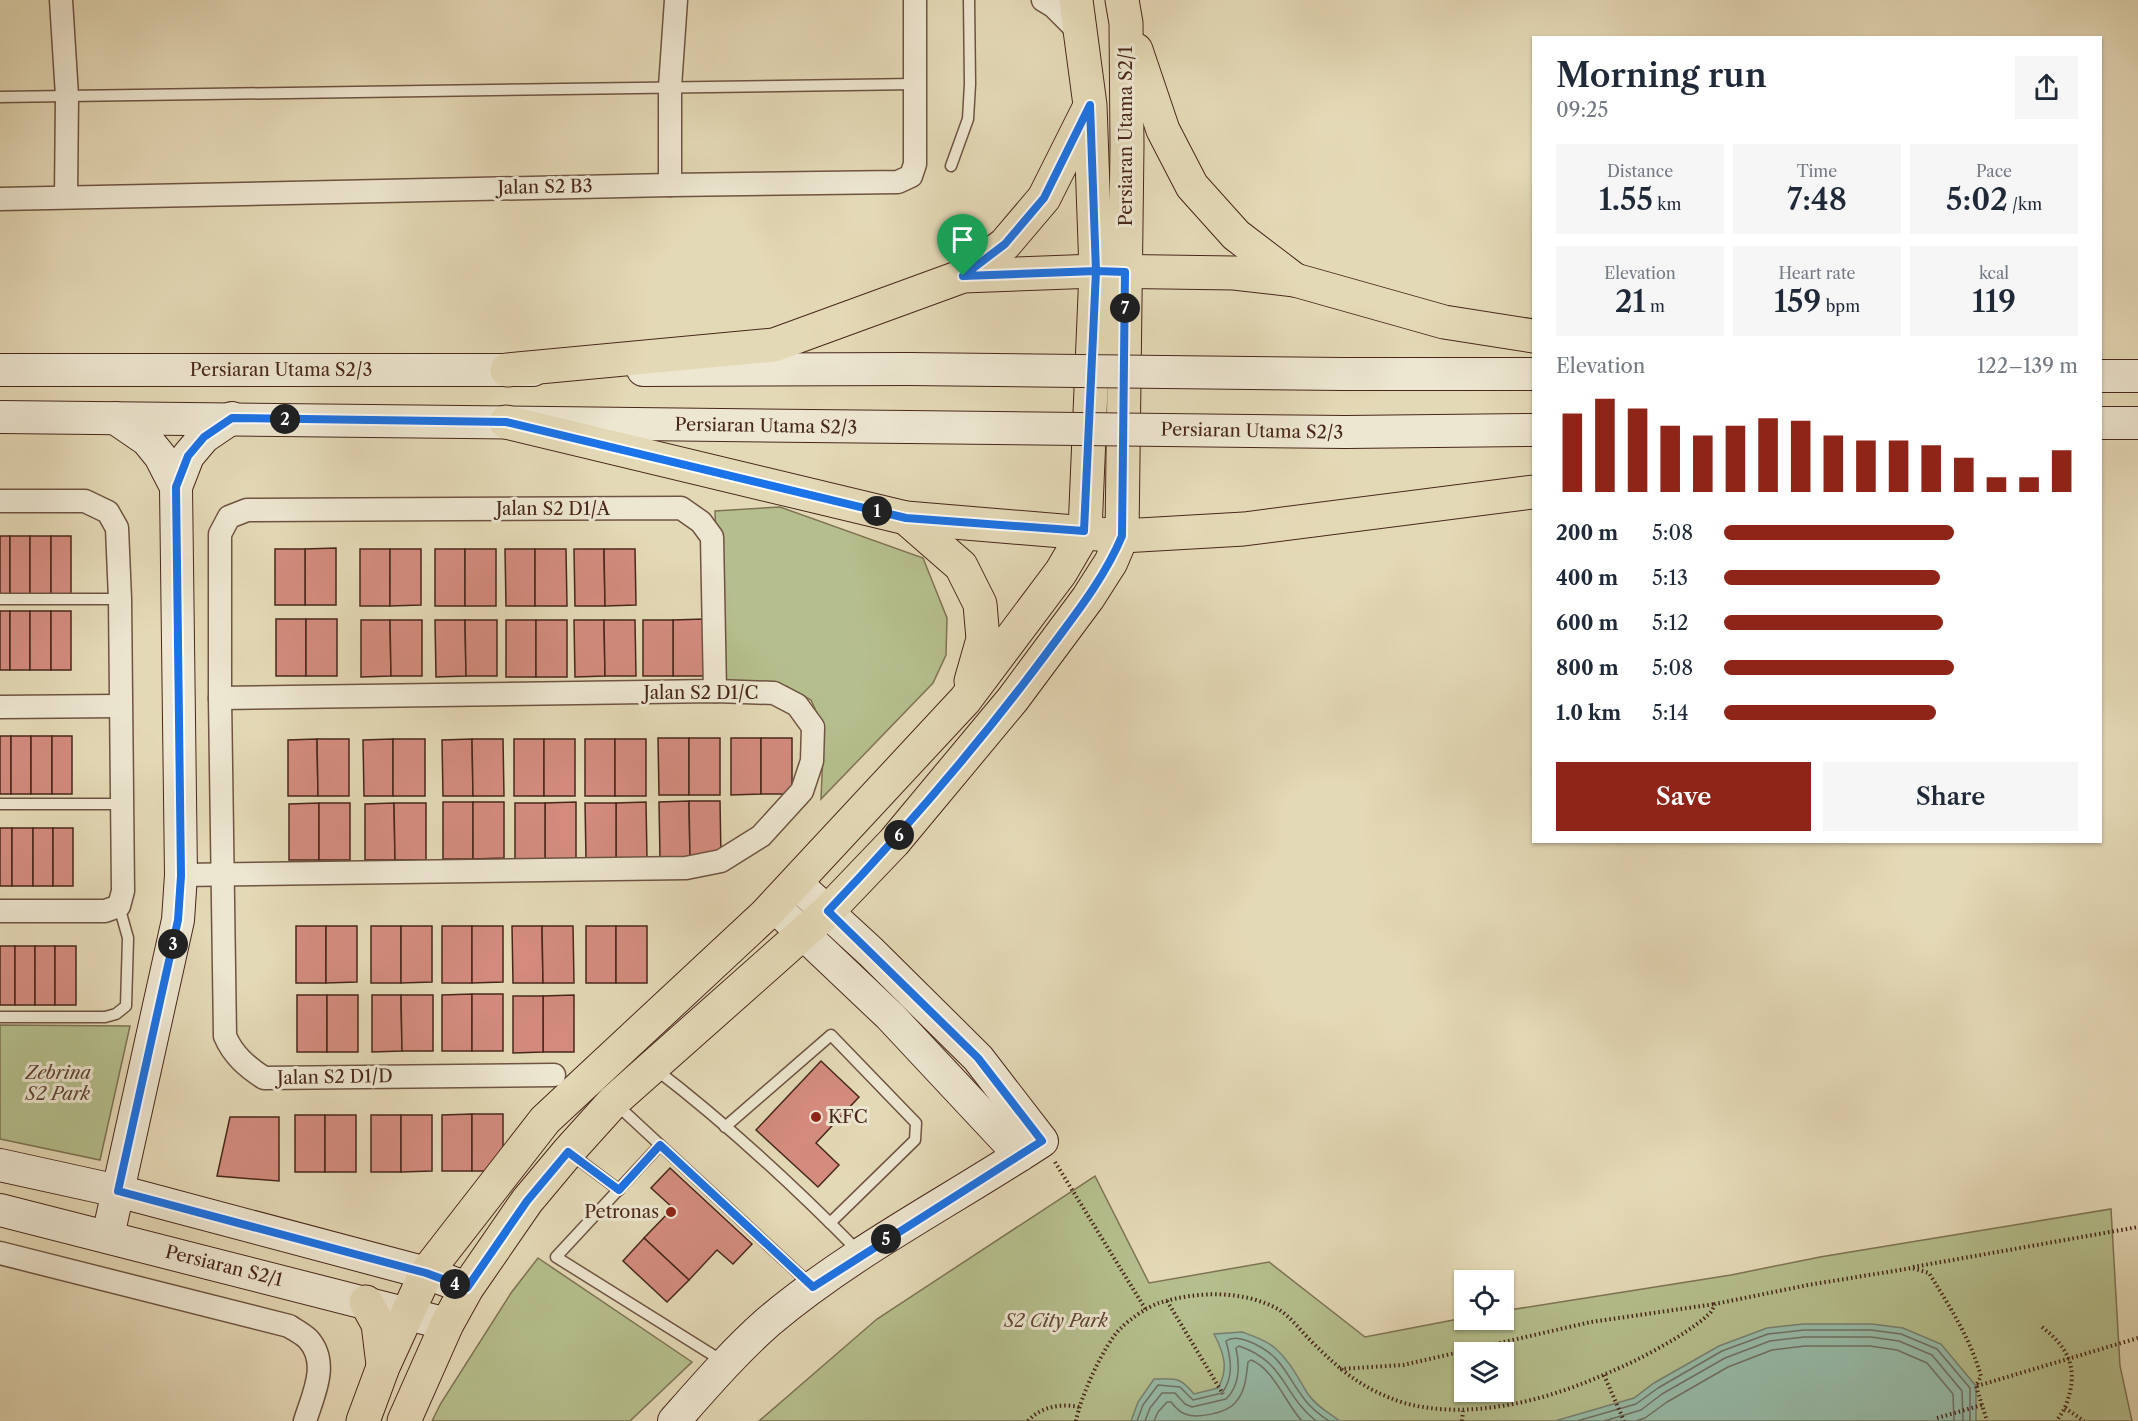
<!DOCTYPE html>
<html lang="en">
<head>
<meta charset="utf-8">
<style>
  :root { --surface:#fff; --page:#f6f6f7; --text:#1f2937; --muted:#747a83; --accent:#8f2418 }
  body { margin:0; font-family:"Libre Caslon Text",serif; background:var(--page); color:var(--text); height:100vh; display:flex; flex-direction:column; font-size:22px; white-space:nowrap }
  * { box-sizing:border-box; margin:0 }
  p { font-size:20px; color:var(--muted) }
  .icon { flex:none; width:33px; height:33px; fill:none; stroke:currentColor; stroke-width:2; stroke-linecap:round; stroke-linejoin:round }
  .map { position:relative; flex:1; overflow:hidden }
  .drawer { position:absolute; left:1532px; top:36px; width:570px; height:807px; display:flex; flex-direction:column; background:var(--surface); border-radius:0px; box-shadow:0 2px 4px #0004 }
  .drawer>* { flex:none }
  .fabs { position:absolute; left:1454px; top:1270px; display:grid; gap:12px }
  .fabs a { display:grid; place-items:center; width:60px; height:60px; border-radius:0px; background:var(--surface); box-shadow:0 2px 4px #0004; font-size:30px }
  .pin { position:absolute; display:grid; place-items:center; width:51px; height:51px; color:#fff; margin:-62px -26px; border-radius:50% 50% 50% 0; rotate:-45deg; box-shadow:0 0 6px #0007 }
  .pin .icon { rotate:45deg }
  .km { position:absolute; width:30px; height:30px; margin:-15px; border-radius:50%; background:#222; color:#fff; font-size:16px; line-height:30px; text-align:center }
  .round { display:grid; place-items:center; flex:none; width:63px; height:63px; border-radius:0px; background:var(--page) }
  .overview { display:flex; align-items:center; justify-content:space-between; height:102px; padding:0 24px }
  h1 { font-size:33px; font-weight:600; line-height:45px }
  .metrics { display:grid; grid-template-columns:repeat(3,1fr); gap:9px; height:102px; padding:6px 24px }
  .metrics div { display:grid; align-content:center; border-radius:0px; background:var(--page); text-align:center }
  .metrics b { font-size:30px; font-weight:600 }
  .metrics small { font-size:16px; font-weight:400 }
  .metrics p { font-size:16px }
  .chart { height:168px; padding:12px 24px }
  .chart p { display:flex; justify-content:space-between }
  .chart svg { width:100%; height:108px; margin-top:6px; stroke:var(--accent); stroke-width:6 }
  .action { display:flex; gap:12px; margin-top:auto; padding:12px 24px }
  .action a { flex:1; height:69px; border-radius:0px; background:var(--accent); color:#fff; font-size:24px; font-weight:600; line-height:69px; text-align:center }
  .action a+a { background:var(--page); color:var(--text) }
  ul { padding:0 24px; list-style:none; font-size:20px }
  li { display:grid; grid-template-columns:96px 72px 1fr; align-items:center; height:45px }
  li i { height:15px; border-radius:8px; background:var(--accent) }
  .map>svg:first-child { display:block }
</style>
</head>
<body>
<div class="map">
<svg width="2138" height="1421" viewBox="0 0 2138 1421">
  <rect width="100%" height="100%" fill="#e4d9b6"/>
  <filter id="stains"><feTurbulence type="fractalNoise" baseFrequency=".00333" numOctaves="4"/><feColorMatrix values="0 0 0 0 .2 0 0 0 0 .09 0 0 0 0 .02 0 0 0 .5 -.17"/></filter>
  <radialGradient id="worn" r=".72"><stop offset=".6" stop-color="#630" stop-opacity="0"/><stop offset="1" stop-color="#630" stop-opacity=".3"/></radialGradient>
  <g fill="#b5bf8d" stroke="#7e7354" stroke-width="1.5" fill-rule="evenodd">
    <polygon points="780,507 923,558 947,618 946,655 933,683 821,799 824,729 811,700 786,686 721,680 715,511"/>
    <polygon points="0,1025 130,1026 100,1160 0,1139"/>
    <path d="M1095,1176L1149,1283L1269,1262L1365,1337L1464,1318V1320H1503V1311L1731,1275L1820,1257L2111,1209L2120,1366L2132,1421H759L877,1319ZM1464,1353H1503V1392H1464Z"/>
    <polygon points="538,1258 692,1362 630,1421 432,1421 441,1403 511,1293"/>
  </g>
  <g fill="#97bba8" stroke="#778070" stroke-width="1.5">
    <polygon points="1803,1324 1872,1324 1903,1328 1941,1344 1976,1386 1976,1421 1555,1421 1634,1398 1654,1383 1719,1346 1767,1328"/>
    <path d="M1242,1332C1253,1336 1266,1340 1275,1348C1290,1361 1298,1378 1308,1394C1316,1406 1329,1413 1340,1421H1131L1138,1402L1154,1379C1176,1379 1179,1376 1194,1394L1218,1388C1229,1369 1224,1353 1214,1334Z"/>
  </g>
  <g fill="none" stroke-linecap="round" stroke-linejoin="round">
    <g stroke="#707162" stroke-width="1.5">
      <path d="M1137,1421L1143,1405L1158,1385L1180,1387L1193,1400L1222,1393C1234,1377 1231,1359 1226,1341C1232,1337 1240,1338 1248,1341C1283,1355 1284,1373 1305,1400C1311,1408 1320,1415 1329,1421"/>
      <path d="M1145,1421L1150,1408L1162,1393H1175L1185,1404L1192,1407L1226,1399C1239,1386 1240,1366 1236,1348L1239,1346C1286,1362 1282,1394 1316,1421"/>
      <path d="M1154,1421L1158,1412L1167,1402H1171C1175,1407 1179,1412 1185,1414C1198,1419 1226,1413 1235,1403C1246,1391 1246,1377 1248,1362L1251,1360C1273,1368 1286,1404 1302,1421"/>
      <polyline points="1577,1421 1636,1404 1658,1388 1722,1351 1768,1334 1804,1330 1871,1330 1901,1334 1937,1349 1970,1388 1970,1421"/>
      <polyline points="1604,1421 1641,1410 1662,1394 1725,1358 1770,1341 1804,1337 1871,1337 1899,1341 1932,1355 1962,1391 1963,1421"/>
      <polyline points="1636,1421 1645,1418 1667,1402 1728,1367 1772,1350 1805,1346 1870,1346 1897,1350 1927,1363 1953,1394 1954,1421"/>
    </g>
  </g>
  <g fill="#d48c7f" stroke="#48271b" stroke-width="1.5">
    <rect x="0" y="536" width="10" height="58"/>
    <rect x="10" y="536" width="20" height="58"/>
    <rect x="30" y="536" width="21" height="58"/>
    <rect x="51" y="536" width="20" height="58"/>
    <polygon points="336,548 336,605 305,605 305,549"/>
    <rect x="275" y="549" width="30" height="56"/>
    <rect x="360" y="549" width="30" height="57"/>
    <polygon points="390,549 421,549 421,605 390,606"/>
    <rect x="435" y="549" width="30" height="57"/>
    <rect x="465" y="549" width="31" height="57"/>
    <polygon points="505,549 535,549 535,606 506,606"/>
    <polygon points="535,549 566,549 567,606 535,606"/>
    <polygon points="574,549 604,549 605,606 575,606"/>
    <polygon points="604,549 635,549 636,605 605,606"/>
    <rect x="0" y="611" width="10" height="59"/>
    <rect x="10" y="611" width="20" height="59"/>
    <rect x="30" y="611" width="21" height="59"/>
    <rect x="51" y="611" width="20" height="59"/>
    <rect x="276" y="619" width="30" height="57"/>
    <rect x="306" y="619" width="31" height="57"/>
    <polygon points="704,619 704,676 673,676 673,620"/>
    <polygon points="361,620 390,620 391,676 361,677"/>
    <polygon points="390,620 422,620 422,676 391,676"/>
    <polygon points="435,620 465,620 466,676 436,677"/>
    <polygon points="465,620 497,620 497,676 466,676"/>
    <rect x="506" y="620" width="30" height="57"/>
    <rect x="536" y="620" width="31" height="57"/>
    <polygon points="574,620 604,620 605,676 575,677"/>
    <polygon points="604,620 635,620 636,676 605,676"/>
    <rect x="643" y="620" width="30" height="56"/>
    <rect x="0" y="736" width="11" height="58"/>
    <rect x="11" y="736" width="20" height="58"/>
    <rect x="31" y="736" width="21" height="58"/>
    <rect x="52" y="736" width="20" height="58"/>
    <polygon points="658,738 689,738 689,795 659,795"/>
    <rect x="689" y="738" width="31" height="57"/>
    <polygon points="731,738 761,738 761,794 731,795"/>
    <rect x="761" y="738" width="31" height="56"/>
    <polygon points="317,739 318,796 288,796 288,740"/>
    <polygon points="317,739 349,739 349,796 318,796"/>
    <polygon points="393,739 393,796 364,796 363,740"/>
    <rect x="393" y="739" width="32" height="57"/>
    <polygon points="472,739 473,796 443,796 442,740"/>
    <polygon points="472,739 503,739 504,796 473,796"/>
    <rect x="514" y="739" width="30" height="57"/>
    <rect x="544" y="739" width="31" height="57"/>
    <rect x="585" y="739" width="30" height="57"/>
    <rect x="615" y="739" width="31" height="57"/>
    <polygon points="689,801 690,858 660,858 659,802"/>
    <polygon points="689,801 720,801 721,858 690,858"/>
    <rect x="443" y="802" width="30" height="57"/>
    <polygon points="473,802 504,802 504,858 473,859"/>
    <polygon points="576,802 576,859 545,859 545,803"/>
    <polygon points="646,802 647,859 616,859 616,803"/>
    <polygon points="319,803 319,860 289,860 289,804"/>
    <rect x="319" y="803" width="31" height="57"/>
    <polygon points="394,803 395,860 365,860 365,804"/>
    <polygon points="394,803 426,803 426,860 395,860"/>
    <rect x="515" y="803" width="30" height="56"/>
    <polygon points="585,803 616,803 616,859 586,859"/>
    <rect x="0" y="828" width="12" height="58"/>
    <rect x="12" y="828" width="21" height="58"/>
    <rect x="33" y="828" width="20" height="58"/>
    <rect x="53" y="828" width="20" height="58"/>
    <rect x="296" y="926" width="30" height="57"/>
    <polygon points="326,926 357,926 357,982 326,983"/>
    <rect x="371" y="926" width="30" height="57"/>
    <polygon points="401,926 432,926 432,982 401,983"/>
    <rect x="442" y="926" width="30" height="57"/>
    <polygon points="472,926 503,926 503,982 472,983"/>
    <polygon points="512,926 542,926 543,983 513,983"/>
    <polygon points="542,926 573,926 574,983 543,983"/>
    <rect x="586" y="926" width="30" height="57"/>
    <rect x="616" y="926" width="31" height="57"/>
    <rect x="0" y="946" width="15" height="59"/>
    <rect x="15" y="946" width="20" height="59"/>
    <rect x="35" y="946" width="20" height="59"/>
    <rect x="55" y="946" width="21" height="59"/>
    <polygon points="472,994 472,1051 442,1051 442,995"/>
    <rect x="472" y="994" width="31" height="57"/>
    <rect x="297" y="995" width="30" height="57"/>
    <rect x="327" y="995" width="31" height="57"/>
    <polygon points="372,995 401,995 402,1051 372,1052"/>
    <polygon points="401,995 433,995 433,1051 402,1051"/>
    <polygon points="574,995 574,1052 543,1052 543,996"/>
    <polygon points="513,996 543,996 543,1052 513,1053"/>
    <polygon points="821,1061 859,1097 816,1143 839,1165 818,1187 756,1130"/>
    <polygon points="472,1114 472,1171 442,1171 442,1115"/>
    <rect x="472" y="1114" width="31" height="57"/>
    <rect x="295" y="1115" width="30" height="57"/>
    <rect x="325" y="1115" width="31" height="57"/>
    <rect x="371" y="1115" width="30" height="57"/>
    <polygon points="401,1115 432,1115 432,1171 401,1172"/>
    <polygon points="230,1117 279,1117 279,1181 217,1176"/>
    <polygon points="670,1168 752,1244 733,1264 717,1250 689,1280 644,1238 673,1208 651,1188"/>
    <polygon points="644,1238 689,1280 667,1302 623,1261"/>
  </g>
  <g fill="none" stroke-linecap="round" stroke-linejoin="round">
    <g stroke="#6f5442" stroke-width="13">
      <g id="lane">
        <polyline points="0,97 915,84"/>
        <polyline points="951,166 968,119 970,84 969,0"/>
        <polyline points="0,599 120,599"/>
        <polyline points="0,804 122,804"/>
        <polyline points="0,1017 105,1017 116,1014 126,1006 128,938 119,906"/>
        <path d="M654,1068C726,1123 796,1188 859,1252"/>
        <polyline points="616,1104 811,1285"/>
        <polyline points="725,1127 831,1035 916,1123 915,1140 830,1223"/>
        <polyline points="660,1145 556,1257 724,1362"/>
        <polyline points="571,1154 619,1190"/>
      </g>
    </g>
    <g stroke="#6f5442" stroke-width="25">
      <g id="street">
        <polyline points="61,0 67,96 66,197"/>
        <polyline points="1043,0 1053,6 1082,35"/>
        <polyline points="670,185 670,87 676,0"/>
        <polyline points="0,199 670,185 898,182 911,176 915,164 915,0"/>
        <polyline points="0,501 85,501 108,512 117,528 120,599 123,891 119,906 105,911 0,911"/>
        <polyline points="0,707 120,706"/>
        <polyline points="181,875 686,868 721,861 761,836 802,791 812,761 813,727 797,705 774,693 715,691 220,698"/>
        <path d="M554,1075L264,1078C247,1067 233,1055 225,1036L220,698V534L229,517L247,510L681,508L701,522L712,537L715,691"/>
        <path d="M0,1253L289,1326C295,1330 303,1334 308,1339C330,1363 313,1395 305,1421"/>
      </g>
    </g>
    <g stroke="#48271b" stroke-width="34">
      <g id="secondary">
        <polyline points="0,370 533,370"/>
        <polyline points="643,370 909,369"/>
        <polyline points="1343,374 1533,374"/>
        <polyline points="2100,376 2138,376"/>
        <polyline points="0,417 908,427"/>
        <polyline points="115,418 147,440 160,456 176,487"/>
        <polyline points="2100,423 2138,423"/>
        <polyline points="1346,432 1533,430"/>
        <polyline points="774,906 890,1016 1020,1155"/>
        <polyline points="0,1165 118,1191 426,1273 467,1288"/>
        <polyline points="0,1210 447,1324"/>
        <polyline points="108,1236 178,920 181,875 176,487 188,456 204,437 232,418"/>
        <path d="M674,1421C704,1387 734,1352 768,1322C852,1251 951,1201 1042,1141L978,1058L871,952L796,883"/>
      </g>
    </g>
    <g stroke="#48271b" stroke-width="35">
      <g id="primary">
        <polyline points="1136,50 1163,130 1192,186 1236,235 1295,280"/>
        <polyline points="963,276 1005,244 1044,198 1089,108"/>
        <polyline points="507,370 774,345 963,276 1096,271 1234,273 1295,280 1444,322 1533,336"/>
        <polyline points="506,422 906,518 1122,536 1244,529 1533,492"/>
        <polyline points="906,518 961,566 980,604 983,639 971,681"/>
        <polyline points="366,1302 378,1324 383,1365"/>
        <polyline points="363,1421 383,1367 426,1273 545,1120 766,914 965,700 1061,572 1085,531 1096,271 1090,105 1076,0"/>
        <polyline points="404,1421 447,1324 467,1288 527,1201 568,1152 614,1101 828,911 894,842 1013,699 1088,598 1111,562 1122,536 1127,146 1126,23 1122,0"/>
      </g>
    </g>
    <g stroke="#48271b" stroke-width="4" stroke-dasharray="1.5 3" stroke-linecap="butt">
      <polyline points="1055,1162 1146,1310"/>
      <polyline points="1913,1267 2138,1227"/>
      <polyline points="1167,1301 1223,1394"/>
      <path d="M2042,1327C2070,1349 2079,1370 2066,1405C2064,1411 2060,1415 2057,1421"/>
      <polyline points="1340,1369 1403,1365 1591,1322 1715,1304"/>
      <polyline points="1604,1375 1624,1421"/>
      <polyline points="1977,1386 2138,1338"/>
      <polyline points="2065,1408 2084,1421"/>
      <polyline points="1937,1418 1982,1405"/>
      <path d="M1028,1421C1040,1407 1061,1403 1079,1407"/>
      <path d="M1076,1421C1080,1398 1104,1344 1121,1328C1130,1319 1147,1307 1159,1303C1197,1291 1243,1290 1278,1309C1290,1316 1301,1331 1311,1341C1341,1371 1362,1389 1404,1403C1472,1421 1548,1400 1610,1372C1639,1360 1686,1335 1708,1315C1712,1312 1713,1308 1715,1304L1808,1285L1912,1268L1929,1273C1950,1307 1970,1338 1981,1376L1976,1386L1987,1421"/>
      <polyline points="1462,1421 1463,1411"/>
    </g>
    <use href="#lane" stroke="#ede6d0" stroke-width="10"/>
    <use href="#street" stroke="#ede6d0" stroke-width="22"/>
    <use href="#secondary" stroke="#ede6d0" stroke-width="32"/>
    <use href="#primary" stroke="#e4d9b6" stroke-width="33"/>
    <g stroke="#48271b" stroke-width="34" stroke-linecap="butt">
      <g id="secondary-bridge">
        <polyline points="909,369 1343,374"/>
        <polyline points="908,427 1346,432"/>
      </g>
    </g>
    <use href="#secondary-bridge" stroke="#ede6d0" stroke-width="32"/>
  </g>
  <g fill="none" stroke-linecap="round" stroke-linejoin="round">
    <g stroke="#fff" stroke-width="12">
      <path id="route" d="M963,276L1096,271L1084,531L906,518L506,422L232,418L204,437L188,456L176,487L181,876L178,920L118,1191L426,1273L467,1288L527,1201L568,1152L619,1190L660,1145L813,1287L1042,1141L978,1058L828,911C905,830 979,744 1046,654C1074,616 1104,579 1122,536L1125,272L1096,271L1090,105L1044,198L1005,244L963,276"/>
    </g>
    <use href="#route" stroke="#1a73e8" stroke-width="8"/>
  </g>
  <g fill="#8f2418" stroke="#ede6d0" stroke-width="2">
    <circle cx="816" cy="1117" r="6"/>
    <circle cx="671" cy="1212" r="6"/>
  </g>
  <g text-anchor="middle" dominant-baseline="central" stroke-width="6" stroke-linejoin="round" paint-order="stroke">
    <g font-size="18" fill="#48271b" stroke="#ede6d0">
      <text transform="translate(1126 136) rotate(-90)">Persiaran Utama S2/1</text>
      <text transform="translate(545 187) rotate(-1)">Jalan S2 B3</text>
      <text x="281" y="370">Persiaran Utama S2/3</text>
      <text transform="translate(766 426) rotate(1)">Persiaran Utama S2/3</text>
      <text transform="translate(1252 431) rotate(1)">Persiaran Utama S2/3</text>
      <text x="553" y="509">Jalan S2 D1/A</text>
      <text x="701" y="693">Jalan S2 D1/C</text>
      <text transform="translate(335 1077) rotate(-1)">Jalan S2 D1/D</text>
      <text transform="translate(224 1266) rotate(14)">Persiaran S2/1</text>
    </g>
    <g font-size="18" font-style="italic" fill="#5e4532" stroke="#ede6d0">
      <text x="58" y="1073">Zebrina<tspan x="58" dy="21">S2 Park</tspan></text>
      <text x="1056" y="1321">S2 City Park</text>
    </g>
    <g font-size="18" fill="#48271b" stroke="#ede6d0" text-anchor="start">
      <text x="828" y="1117">KFC</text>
      <text x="659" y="1212" text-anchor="end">Petronas</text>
    </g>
  </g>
  <rect width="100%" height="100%" filter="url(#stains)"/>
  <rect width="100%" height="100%" fill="url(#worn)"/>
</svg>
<div class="fabs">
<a><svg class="icon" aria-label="locate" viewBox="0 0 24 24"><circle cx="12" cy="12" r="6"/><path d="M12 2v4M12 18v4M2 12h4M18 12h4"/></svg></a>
<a><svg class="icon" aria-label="layers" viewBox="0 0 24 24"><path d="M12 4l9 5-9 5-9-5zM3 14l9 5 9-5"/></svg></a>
</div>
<div class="pin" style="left:963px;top:276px;background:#1e9e55"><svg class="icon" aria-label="arrive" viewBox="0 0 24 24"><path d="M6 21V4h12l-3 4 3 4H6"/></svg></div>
<b class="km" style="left:877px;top:511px">1</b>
<b class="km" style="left:285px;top:419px">2</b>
<b class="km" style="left:173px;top:944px">3</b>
<b class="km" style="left:455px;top:1284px">4</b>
<b class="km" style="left:886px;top:1239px">5</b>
<b class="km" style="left:899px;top:835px">6</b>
<b class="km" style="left:1125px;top:308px">7</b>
<section class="drawer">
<div class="overview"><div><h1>Morning run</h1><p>09:25</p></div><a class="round"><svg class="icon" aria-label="share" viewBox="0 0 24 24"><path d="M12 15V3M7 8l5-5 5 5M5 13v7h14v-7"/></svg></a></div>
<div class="metrics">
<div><p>Distance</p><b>1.55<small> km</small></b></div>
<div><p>Time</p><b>7:48</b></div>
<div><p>Pace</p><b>5:02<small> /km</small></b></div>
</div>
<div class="metrics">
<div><p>Elevation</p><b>21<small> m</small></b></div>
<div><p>Heart rate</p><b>159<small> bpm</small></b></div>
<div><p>kcal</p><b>119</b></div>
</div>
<div class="chart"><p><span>Elevation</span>122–139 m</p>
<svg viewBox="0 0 160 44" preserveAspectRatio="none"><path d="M5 44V12M15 44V6M25 44V10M35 44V17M45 44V21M55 44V17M65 44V14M75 44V15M85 44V21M95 44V23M105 44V23M115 44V25M125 44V30M135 44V38M145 44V38M155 44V27"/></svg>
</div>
<ul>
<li><b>200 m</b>5:08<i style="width:65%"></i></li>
<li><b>400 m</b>5:13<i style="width:61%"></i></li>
<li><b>600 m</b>5:12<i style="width:62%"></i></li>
<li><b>800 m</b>5:08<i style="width:65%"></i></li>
<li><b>1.0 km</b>5:14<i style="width:60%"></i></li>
</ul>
<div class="action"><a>Save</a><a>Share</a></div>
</section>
</div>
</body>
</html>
